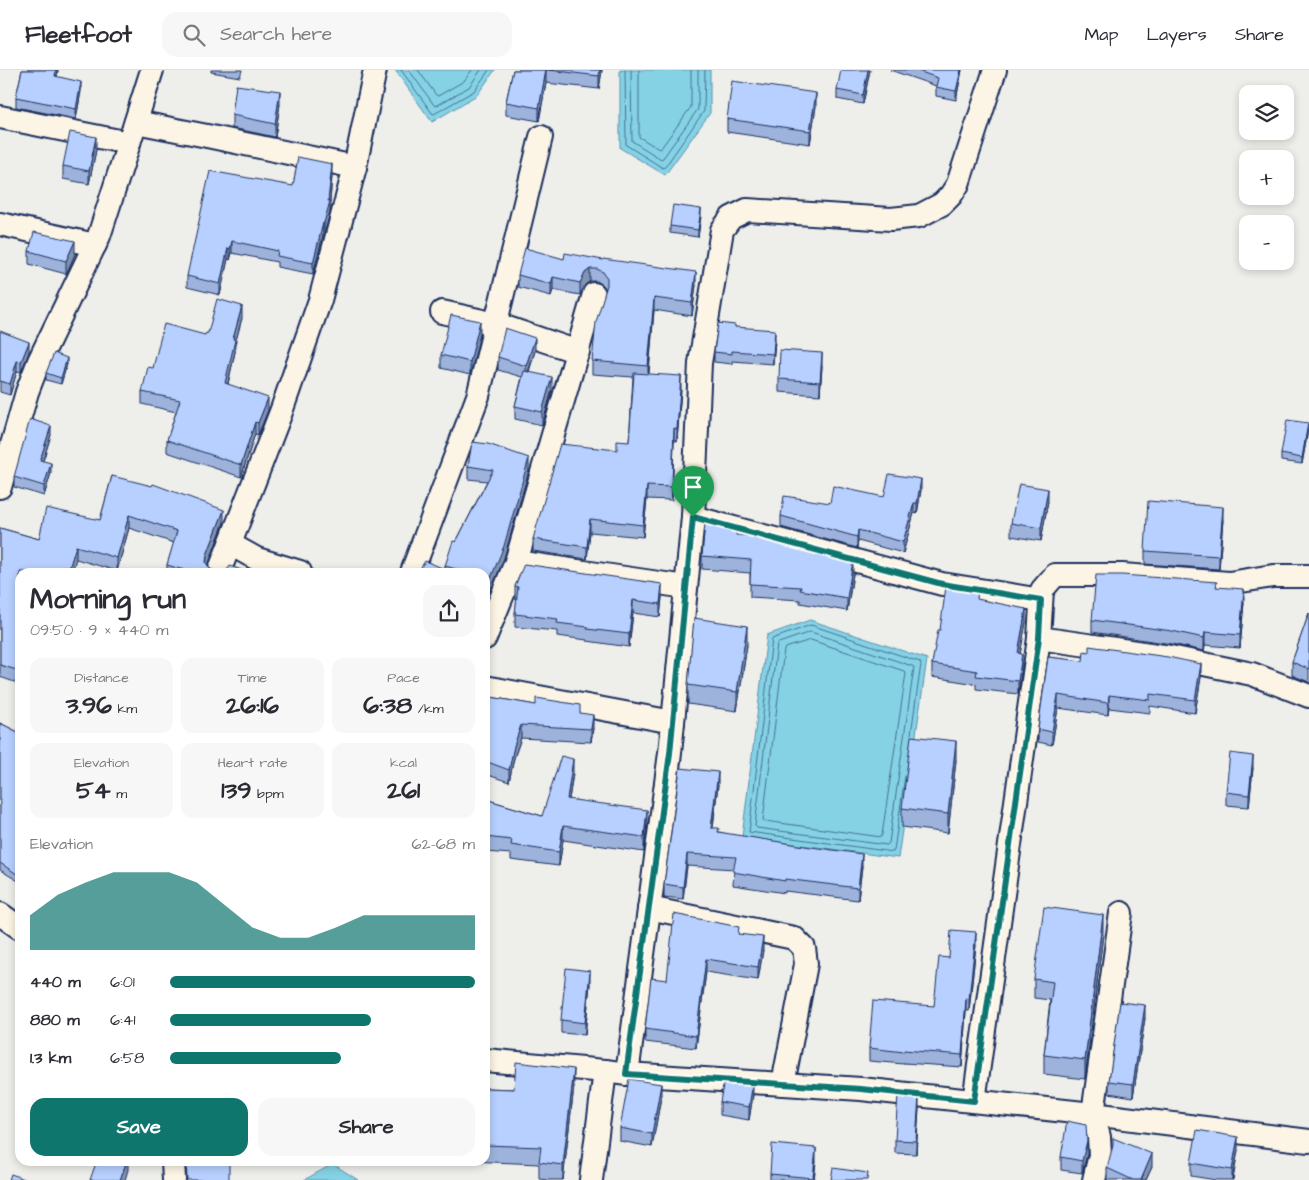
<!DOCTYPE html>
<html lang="en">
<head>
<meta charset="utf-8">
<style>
  :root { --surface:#fff; --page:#f7f7f7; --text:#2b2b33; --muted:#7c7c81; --line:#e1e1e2; --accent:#0f766e }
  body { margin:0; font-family:"Architects Daughter",sans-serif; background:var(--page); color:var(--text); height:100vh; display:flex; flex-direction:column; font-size:19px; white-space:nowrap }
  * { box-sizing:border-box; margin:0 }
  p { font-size:16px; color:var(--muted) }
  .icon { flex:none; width:28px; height:28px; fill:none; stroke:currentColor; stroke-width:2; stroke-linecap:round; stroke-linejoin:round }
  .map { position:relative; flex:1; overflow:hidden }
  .side { position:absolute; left:15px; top:498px; width:475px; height:598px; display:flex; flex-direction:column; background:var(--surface); border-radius:15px; box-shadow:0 2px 8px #0003 }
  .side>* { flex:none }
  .controls { position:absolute; left:1239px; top:15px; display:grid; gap:10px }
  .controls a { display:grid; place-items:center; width:55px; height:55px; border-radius:10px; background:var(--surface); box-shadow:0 2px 8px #0003; font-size:25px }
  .pin { position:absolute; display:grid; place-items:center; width:42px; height:42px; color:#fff; margin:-51px -21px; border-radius:50% 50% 50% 0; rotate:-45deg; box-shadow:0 0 5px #0007 }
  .pin .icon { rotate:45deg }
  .round { display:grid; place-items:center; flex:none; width:52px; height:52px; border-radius:15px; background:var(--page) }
  .summary { display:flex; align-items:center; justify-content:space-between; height:85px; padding:0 15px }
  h1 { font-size:28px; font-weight:800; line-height:38px }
  .metrics { display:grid; grid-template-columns:repeat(3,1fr); gap:8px; height:85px; padding:5px 15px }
  .metrics div { display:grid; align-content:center; border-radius:12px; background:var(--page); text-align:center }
  .metrics b { font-size:25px; font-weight:800 }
  .metrics small { font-size:14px; font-weight:400 }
  .metrics p { font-size:14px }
  .chart { height:140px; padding:10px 15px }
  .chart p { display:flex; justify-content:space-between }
  .chart svg { width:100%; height:90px; margin-top:5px; fill:var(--accent); opacity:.7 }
  .primary-button { display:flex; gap:10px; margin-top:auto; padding:10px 15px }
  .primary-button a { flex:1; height:58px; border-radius:15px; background:var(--accent); color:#fff; font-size:20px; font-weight:800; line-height:58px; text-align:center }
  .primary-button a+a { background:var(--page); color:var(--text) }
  ul { padding:0 15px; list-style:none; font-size:16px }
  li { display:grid; grid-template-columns:80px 60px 1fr; align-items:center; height:38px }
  li i { height:12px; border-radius:6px; background:var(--accent) }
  header { display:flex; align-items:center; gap:30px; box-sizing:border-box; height:70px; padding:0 25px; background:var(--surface); border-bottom:1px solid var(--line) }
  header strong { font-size:24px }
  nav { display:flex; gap:28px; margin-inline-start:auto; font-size:18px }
  .search { width:350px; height:45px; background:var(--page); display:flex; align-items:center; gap:12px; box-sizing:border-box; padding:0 18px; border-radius:15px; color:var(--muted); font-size:19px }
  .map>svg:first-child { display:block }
</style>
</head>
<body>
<header>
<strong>Fleetfoot</strong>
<div class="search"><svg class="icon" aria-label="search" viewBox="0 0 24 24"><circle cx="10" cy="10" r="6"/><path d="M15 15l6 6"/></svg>Search here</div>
<nav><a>Map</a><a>Layers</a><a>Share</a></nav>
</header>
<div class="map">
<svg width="1309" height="1110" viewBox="0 0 1309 1110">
  <rect width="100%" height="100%" fill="#eeeeea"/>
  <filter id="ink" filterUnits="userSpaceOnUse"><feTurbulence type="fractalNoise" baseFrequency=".02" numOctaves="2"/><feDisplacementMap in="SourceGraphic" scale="10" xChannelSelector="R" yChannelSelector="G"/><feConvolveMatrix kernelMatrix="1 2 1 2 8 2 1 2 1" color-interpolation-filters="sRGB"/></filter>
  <g filter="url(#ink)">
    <g fill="#85d2e5" stroke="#5b91af">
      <polygon points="395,0 495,0 477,25 432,52"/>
      <polygon points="620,0 710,0 710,43 665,105 620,78"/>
      <polygon points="810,550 927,589 898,788 742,767 767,565"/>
      <polygon points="333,1094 358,1110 304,1110"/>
    </g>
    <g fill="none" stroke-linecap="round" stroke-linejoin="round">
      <g stroke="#457094" stroke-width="1">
        <polyline points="401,0 432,43 434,44 474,21 489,0"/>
        <polyline points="409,0 434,35 436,36 469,17 481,0"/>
        <polyline points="418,0 436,25 438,26 464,11 472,0"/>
        <polyline points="625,0 626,75 663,98 665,97 704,41 705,0"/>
        <polyline points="631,0 632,71 661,89 663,88 698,39 698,0"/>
        <polyline points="639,0 639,67 659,79 661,78 691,37 691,0"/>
        <polygon points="811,562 912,596 914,597 889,773 887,775 757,758 755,756 777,574 779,573"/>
        <polygon points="811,570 904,601 906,603 882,765 881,767 765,751 763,750 784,580 786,578"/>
        <polyline points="905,706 894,780 893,782 749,762 772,569 811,555 920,592 921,594 911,664"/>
      </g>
      <g stroke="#1b2f5e" stroke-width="26">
        <g id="street">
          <polyline points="995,0 958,114 951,125 942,134 919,146 891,149 747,140 731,148 722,160 700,293 693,447 942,514 1041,530"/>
          <polyline points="0,47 129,73"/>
          <polyline points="136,52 207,66 355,97"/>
          <polyline points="0,154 95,175"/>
          <polyline points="442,242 496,254 578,282"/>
          <polyline points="0,417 27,322 39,291 99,166 129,73 152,0"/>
          <polyline points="230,474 257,489 300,502"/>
          <polyline points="516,492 594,224"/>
          <polyline points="219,502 281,342 320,230 355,97 375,0"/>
          <polyline points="412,502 478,326 541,67"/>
          <polyline points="1309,506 1273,506 1229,513 1122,505 1055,505 1042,520 1039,568 1170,587 1252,604 1309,626"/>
          <polyline points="485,568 516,492 686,517"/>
          <polyline points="485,617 673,652"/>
          <polyline points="649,838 794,868 804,878 806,894 783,1014"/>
          <polyline points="0,844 20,858"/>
          <polyline points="485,990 605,1001 627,1004 861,1019 1093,1044 1309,1071"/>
          <polyline points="627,1004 670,683 693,447"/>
          <polyline points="974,1031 1039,568"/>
          <polyline points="173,1090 174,1110"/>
          <polyline points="591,1110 605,1001"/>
          <polyline points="1094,1110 1100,1085 1099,1067 1093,1044 1121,843"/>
        </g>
      </g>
      <use href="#street" stroke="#fcf5e5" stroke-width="22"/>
    </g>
    <g fill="#9eb3db" stroke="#1b2f5e">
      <polygon points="22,0 58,0 57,7 81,21 76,49 16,37 16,27"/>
      <polygon points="211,0 242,0 240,7 211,2"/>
      <polygon points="513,0 602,0 599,19 546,13 539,51 506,45 506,32"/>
      <polygon points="870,0 863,34 837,29 837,20"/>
      <polygon points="890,0 962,0 956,30 936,26 936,16"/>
      <polygon points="280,34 275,67 232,58 232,45"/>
      <polygon points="816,36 810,74 727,62 727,49"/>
      <polygon points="96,80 89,114 63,109 63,96"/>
      <polygon points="332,106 330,131 330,142 324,165 323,165 313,204 277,197 277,192 232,183 230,190 228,189 220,225 187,217 187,206 293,116"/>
      <polygon points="701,146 698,167 670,163 670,156"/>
      <polygon points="29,181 75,184 66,204 29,194"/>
      <polygon points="564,189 696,215 692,246 654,240 649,304 681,319 677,371 674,371 672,430 647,429 643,467 590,462 587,489 533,481 533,469 617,380 629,372 633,307 592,304 592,291 606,219 603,215 597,211 590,211 585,215 580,225 553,220 551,226 518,217 518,205"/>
      <polygon points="242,248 235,274 235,282 228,314 268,340 258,365 255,364 241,407 167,382 167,370 176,342 142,334 142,322 153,298 208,263"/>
      <polygon points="735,257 775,270 773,294 732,291 732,294 714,292 714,282"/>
      <polygon points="0,261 29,282 21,302 17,301 10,325 0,322"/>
      <polygon points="480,264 470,305 441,298 441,285"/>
      <polygon points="535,281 529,302 552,320 542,355 515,349 515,336 522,307 498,300 498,287"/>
      <polygon points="67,294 61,314 46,310 46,303"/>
      <polygon points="822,296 820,325 779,322 779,309"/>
      <polygon points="1308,360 1302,394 1281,391 1281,384"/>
      <polygon points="51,365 43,391 51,403 44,426 14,417 14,407"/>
      <polygon points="468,396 529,400 504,488 490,522 485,520 485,502 418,502 445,499 445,496 456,472 487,411 468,409"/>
      <polygon points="112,406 224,452 208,495 209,498 214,501 247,502 167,502 167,495 174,473 129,458 117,501 76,489 20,502 20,614 0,607 0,458 39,469 100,450"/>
      <polygon points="921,420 917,444 914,443 903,483 858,471 857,478 781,457 781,446 830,433 884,427"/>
      <polygon points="1048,431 1041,471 1011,466 1011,453"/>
      <polygon points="1223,450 1219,499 1145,494 1145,481"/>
      <polygon points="736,465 853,504 847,541 800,533 800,530 750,527 750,503 702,499 702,486"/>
      <polygon points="515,516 662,527 660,547 633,543 629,577 587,571 587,570 557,566 557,561 515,557 515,544 517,530 515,529"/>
      <polygon points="1217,517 1244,532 1240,578 1205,575 1204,581 1172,574 1092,562 1092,550"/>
      <polygon points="978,530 1026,552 1020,583 1022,596 1018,624 976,619 976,614 932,607 932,594 940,560"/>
      <polygon points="1309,543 1309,612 1292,605 1292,592"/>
      <polygon points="747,575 737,641 688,634 688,615"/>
      <polygon points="1048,587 1201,607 1195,643 1150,636 1150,643 1109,638 1108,645 1058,638 1052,675 1038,672 1038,659"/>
      <polygon points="485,626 580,643 593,658 591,672 521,668 514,688 509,712 485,704"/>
      <polygon points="0,653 20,663 20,812 0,800"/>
      <polygon points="956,690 948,763 902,757 902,738"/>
      <polygon points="1253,698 1249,737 1226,735 1226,722"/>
      <polygon points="573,703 569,729 647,754 644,782 563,770 559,796 511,790 511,784 485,782 485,729 542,746"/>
      <polygon points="718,715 713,758 719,762 862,796 858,830 785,821 785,823 733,815 734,799 687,796 683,829 664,827 664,814"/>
      <polygon points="739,864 763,880 758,910 706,902 696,978 645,972 645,959 667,910"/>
      <polygon points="1103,864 1085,1009 1044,1004 1044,985 1050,930 1034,928 1034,909"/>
      <polygon points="976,875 969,941 966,941 962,997 904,993 904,994 869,991 869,978 934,936 949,888"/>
      <polygon points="590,914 585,965 561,963 561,950"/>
      <polygon points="1145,948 1133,1027 1109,1023 1109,1011"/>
      <polygon points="574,1016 563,1110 548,1110 539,1109 539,1094 445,1090 485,1090 485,1018 514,1019"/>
      <polygon points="753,1025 749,1050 720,1045 720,1032"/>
      <polygon points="661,1027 652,1077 620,1071 620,1058"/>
      <polygon points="919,1038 916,1084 895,1083 895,1070"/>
      <polygon points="1238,1080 1233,1110 1216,1110 1191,1106 1191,1093"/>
      <polygon points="1087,1084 1082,1103 1061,1100 1061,1087"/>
      <polygon points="816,1091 814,1110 770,1110 770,1104"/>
      <polygon points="1152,1097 1146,1110 1107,1110 1107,1098"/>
    </g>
    <g fill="#8192b2" stroke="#1b2f5e">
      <polygon points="56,0 58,0 55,16 55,6"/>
      <polygon points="546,0 546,13 539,51 539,38"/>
      <polygon points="600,0 602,0 599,19 599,6"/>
      <polygon points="868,0 870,0 863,34 863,25"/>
      <polygon points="961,0 962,0 956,30 956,21"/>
      <polygon points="81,12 81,21 76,49 76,39"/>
      <polygon points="280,21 280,34 275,67 275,54"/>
      <polygon points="816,23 816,36 810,74 810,61"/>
      <polygon points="96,67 96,80 89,114 89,101"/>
      <polygon points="332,94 332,106 330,131 330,142 324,165 324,153 328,131"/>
      <polygon points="701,139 701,146 698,167 698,160"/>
      <polygon points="323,153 323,165 313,204 313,193"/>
      <polygon points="75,171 75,184 66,204 66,191"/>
      <polygon points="232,171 232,183 230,190 230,179"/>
      <polygon points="228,178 228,189 220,225 220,214"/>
      <polygon points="590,199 590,211 585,215 580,225 580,213 585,203"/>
      <polygon points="696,202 696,215 692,246 692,233"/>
      <polygon points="553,207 553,220 551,226 551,214"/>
      <polygon points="654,228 654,240 648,308 648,296"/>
      <polygon points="242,236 242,248 235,274 235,282 225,326 225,313 233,269"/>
      <polygon points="480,251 480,264 470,305 470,292"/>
      <polygon points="775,260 775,270 773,294 773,284"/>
      <polygon points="535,268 535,281 526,308 526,296"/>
      <polygon points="29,272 29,282 21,302 21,292"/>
      <polygon points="822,283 822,296 820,325 820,312"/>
      <polygon points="67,288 67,294 61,314 61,308"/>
      <polygon points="17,291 17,301 10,325 10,314"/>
      <polygon points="681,306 681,319 677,371 677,359"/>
      <polygon points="552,307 552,320 542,355 542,342"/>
      <polygon points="268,328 268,340 258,365 258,353"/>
      <polygon points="255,352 255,364 241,407 241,395"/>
      <polygon points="1308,353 1308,360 1302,394 1302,388"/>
      <polygon points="51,356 51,365 40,400 40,390"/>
      <polygon points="674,358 674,371 672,430 672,417"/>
      <polygon points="529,388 529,400 504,488 490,522 490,510"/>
      <polygon points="51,393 51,403 44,426 44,416"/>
      <polygon points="921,409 921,420 917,444 917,433"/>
      <polygon points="647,416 647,429 643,467 643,455"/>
      <polygon points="1048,419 1048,431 1041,471 1041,458"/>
      <polygon points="914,433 914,443 903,483 903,472"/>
      <polygon points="1223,437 1223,450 1219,499 1219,486"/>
      <polygon points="224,440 224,452 207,498 206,502 207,485"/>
      <polygon points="129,445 129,458 117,501 117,488"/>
      <polygon points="590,449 590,462 587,489 587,477"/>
      <polygon points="858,460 858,471 857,478 857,467"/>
      <polygon points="76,476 76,489 72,502 68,502"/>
      <polygon points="853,491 853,504 847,541 847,528"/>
      <polygon points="662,514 662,527 660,547 660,534"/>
      <polygon points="1244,519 1244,532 1240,578 1240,565"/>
      <polygon points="633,530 633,543 629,577 629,564"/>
      <polygon points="1026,539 1026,552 1018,596 1018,583"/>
      <polygon points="747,556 747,575 737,641 737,622"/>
      <polygon points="1205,562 1205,575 1204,581 1204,568"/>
      <polygon points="1022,584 1022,596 1018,624 1018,611"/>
      <polygon points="1201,594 1201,607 1195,643 1195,630"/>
      <polygon points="1058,625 1058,638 1052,675 1052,662"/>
      <polygon points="1109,625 1109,638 1108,645 1108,633"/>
      <polygon points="593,645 593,658 591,672 591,659"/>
      <polygon points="521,655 521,668 514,688 509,712 509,700 514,676"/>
      <polygon points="956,671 956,690 948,763 948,744"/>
      <polygon points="1253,686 1253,698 1249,737 1249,725"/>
      <polygon points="573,689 573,703 567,743 567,729"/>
      <polygon points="718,702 718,715 711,770 711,758"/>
      <polygon points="647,740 647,754 644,782 644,767"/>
      <polygon points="563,756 563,770 559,796 559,782"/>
      <polygon points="687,784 687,796 683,829 683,817"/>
      <polygon points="862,784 862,796 858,830 858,818"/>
      <polygon points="1103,845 1103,864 1085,1009 1085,990"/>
      <polygon points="976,862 976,875 969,941 969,929"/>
      <polygon points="763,867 763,880 758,910 758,897"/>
      <polygon points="706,889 706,902 696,978 696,966"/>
      <polygon points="590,901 590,914 585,965 585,953"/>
      <polygon points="966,928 966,941 962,997 962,985"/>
      <polygon points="1145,935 1145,948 1133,1027 1133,1014"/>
      <polygon points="574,999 574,1016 563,1110 563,1095"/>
      <polygon points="753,1012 753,1025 749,1050 749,1037"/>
      <polygon points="661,1014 661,1027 652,1077 652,1064"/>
      <polygon points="919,1026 919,1038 916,1084 916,1071"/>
      <polygon points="1238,1067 1238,1080 1232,1110 1232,1100"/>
      <polygon points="1087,1071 1087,1084 1082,1103 1082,1091"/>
      <polygon points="816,1078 816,1091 814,1110 813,1110"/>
      <polygon points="1152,1084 1152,1097 1146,1110 1141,1110"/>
      <polygon points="127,1090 128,1090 128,1100 125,1110 120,1110"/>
    </g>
    <g fill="#b8d0ff" stroke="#1b2f5e">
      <polygon points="22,0 56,0 55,6 81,12 76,39 16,27"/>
      <polygon points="513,0 546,0 539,38 506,32"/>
      <polygon points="549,0 600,0 599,6"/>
      <polygon points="841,0 868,0 863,25 837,20"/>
      <polygon points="915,0 961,0 956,21 936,17 938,8"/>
      <polygon points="732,11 816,23 810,61 727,49"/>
      <polygon points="236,15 280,21 275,54 232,45"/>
      <polygon points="70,62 96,67 89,101 63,96"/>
      <polygon points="298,87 332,94 328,131 330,131 324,153 323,153 313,193 277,186 278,181 232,171 230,179 228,178 220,214 187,206 210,101 293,116"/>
      <polygon points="673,135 701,139 698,160 670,156"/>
      <polygon points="34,162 75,171 66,191 29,181"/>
      <polygon points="525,178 564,189 565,183 603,190 603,189 696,202 692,233 654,228 648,296 592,291 596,252 607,215 607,208 603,202 597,199 590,199 585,203 580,213 553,207 551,214 518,205"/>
      <polygon points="217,229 242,236 233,269 235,270 225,313 268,328 258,353 255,352 241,395 167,370 180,330 142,322 148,297 153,298 164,254 205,265 206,263 208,263"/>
      <polygon points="451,245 480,251 470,292 441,285"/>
      <polygon points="718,253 735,255 735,257 775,260 773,284 732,281 732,284 714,282"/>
      <polygon points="505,258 535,268 526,296 498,287"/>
      <polygon points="0,261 29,272 21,292 17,291 10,314 0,311"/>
      <polygon points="780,280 822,283 820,312 779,309"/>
      <polygon points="54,283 67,288 61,308 46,303"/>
      <polygon points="524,301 552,307 542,342 515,336"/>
      <polygon points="634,303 681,306 677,359 674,358 672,417 647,416 643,455 590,449 587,477 533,469 560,374 617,380 617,371 629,372"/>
      <polygon points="30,349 51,356 40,390 51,393 44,416 14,407"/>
      <polygon points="1287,350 1308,353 1302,388 1281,384"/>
      <polygon points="472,372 488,374 529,388 504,476 490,510 485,508 485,502 467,502 445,496 453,471 456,472 493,400 468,396"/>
      <polygon points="889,404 921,409 917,433 914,433 903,472 858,460 857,467 781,446 784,426 830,433 833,416 884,427"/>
      <polygon points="112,406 152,416 153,414 224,440 207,485 206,492 209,498 214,501 221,502 227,500 230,496 247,502 191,502 167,495 177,461 129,445 117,488 76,476 68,502 20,502 20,601 0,595 0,458 39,469 46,438 100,450"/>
      <polygon points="1019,414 1048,419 1041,458 1011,453"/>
      <polygon points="1148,431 1223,437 1219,486 1145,481"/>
      <polygon points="705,453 715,454 736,459 736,465 762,466 853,491 847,528 800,520 801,517 750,514 751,490 702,486"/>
      <polygon points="425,491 452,502 418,502"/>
      <polygon points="524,494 662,514 660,534 633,530 629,564 587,559 588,557 557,553 558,549 515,544 518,517 515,516"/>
      <polygon points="1096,505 1122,505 1217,512 1216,517 1244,519 1240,565 1205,562 1204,568 1172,561 1092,550"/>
      <polygon points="946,516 978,520 977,529 1026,539 1018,583 1022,584 1018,611 976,606 977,601 932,594 938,560 940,560"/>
      <polygon points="1309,543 1309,599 1292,592"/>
      <polygon points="694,548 747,556 737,622 688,615"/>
      <polygon points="1089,576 1168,587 1201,594 1195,630 1150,624 1150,630 1109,625 1108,633 1058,625 1052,662 1038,659 1048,587 1083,591 1084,581 1089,582"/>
      <polygon points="485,626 536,635 536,628 580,635 580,643 593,645 591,659 521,655 514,676 509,700 485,691"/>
      <polygon points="0,653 20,663 20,806 0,793"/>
      <polygon points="911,666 956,671 948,744 902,738"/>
      <polygon points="1230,683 1253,686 1249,725 1226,722"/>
      <polygon points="561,686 573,689 567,729 647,740 644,767 563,756 559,782 511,775 512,770 485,767 485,729 542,746"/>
      <polygon points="680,698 718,702 711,758 719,758 718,762 811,777 862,784 858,818 785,809 785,811 733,802 736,787 687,784 683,817 664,814"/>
      <polygon points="1044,837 1103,845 1085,990 1044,985 1053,912 1034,909"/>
      <polygon points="674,844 739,857 738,864 763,867 758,897 706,889 696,966 645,959 651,908 667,910"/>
      <polygon points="951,860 976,862 969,929 966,928 962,985 904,980 904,982 869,978 873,931 934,936 939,887 949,888"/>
      <polygon points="566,898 590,901 585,953 561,950"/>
      <polygon points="1120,932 1145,935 1133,1014 1109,1011"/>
      <polygon points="516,992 574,999 563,1095 539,1092 541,1077 485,1075 485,1018 514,1019"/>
      <polygon points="629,1009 661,1014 652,1064 620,1058"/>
      <polygon points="724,1010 753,1012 749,1037 720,1032"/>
      <polygon points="898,1024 919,1026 916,1071 895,1070"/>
      <polygon points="1067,1051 1086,1055 1087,1071 1082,1091 1061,1087"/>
      <polygon points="1197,1060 1238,1067 1232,1100 1191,1093"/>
      <polygon points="1113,1068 1152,1084 1141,1110 1133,1110 1107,1098 1113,1075"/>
      <polygon points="772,1074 816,1078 813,1108 770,1104"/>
      <polygon points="97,1090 127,1090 120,1110 90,1110"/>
      <polygon points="186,1090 229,1090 229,1110 187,1110"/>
      <polygon points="833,1098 868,1103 867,1110 831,1110"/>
      <polygon points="11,1104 27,1110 9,1110"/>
    </g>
  </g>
  <g fill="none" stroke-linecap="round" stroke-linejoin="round" filter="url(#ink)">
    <g stroke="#fff" stroke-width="10">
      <polygon id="route" points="693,447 942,514 1041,530 1039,568 974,1031 861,1019 626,1004 670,683"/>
    </g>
    <use href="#route" stroke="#0f766e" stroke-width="6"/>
  </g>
</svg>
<div class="controls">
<a><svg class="icon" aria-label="layers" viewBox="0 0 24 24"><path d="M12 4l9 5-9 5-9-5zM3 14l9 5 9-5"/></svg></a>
<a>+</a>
<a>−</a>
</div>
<div class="pin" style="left:693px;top:447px;background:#1e9e55"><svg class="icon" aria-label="arrive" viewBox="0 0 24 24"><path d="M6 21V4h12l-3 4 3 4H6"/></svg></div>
<section class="side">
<div class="summary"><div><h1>Morning run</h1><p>09:50 · 9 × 440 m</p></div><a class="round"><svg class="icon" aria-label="share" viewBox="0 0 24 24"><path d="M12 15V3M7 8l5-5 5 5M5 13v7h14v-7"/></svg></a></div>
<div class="metrics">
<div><p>Distance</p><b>3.96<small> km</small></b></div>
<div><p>Time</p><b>26:16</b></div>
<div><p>Pace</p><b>6:38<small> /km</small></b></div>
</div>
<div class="metrics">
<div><p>Elevation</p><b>54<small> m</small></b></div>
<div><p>Heart rate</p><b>139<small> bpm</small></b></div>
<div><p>kcal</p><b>261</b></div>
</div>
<div class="chart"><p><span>Elevation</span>62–68 m</p>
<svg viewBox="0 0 160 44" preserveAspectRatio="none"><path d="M0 44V27L10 17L20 11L30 6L40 6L50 6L60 11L70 22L80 33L90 38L100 38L110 33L120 27L130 27L140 27L150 27L160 27V44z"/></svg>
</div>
<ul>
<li><b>440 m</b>6:01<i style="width:100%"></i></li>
<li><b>880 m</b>6:41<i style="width:66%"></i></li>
<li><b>1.3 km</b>6:58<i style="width:56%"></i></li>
</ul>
<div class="primary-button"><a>Save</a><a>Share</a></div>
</section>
</div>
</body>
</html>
